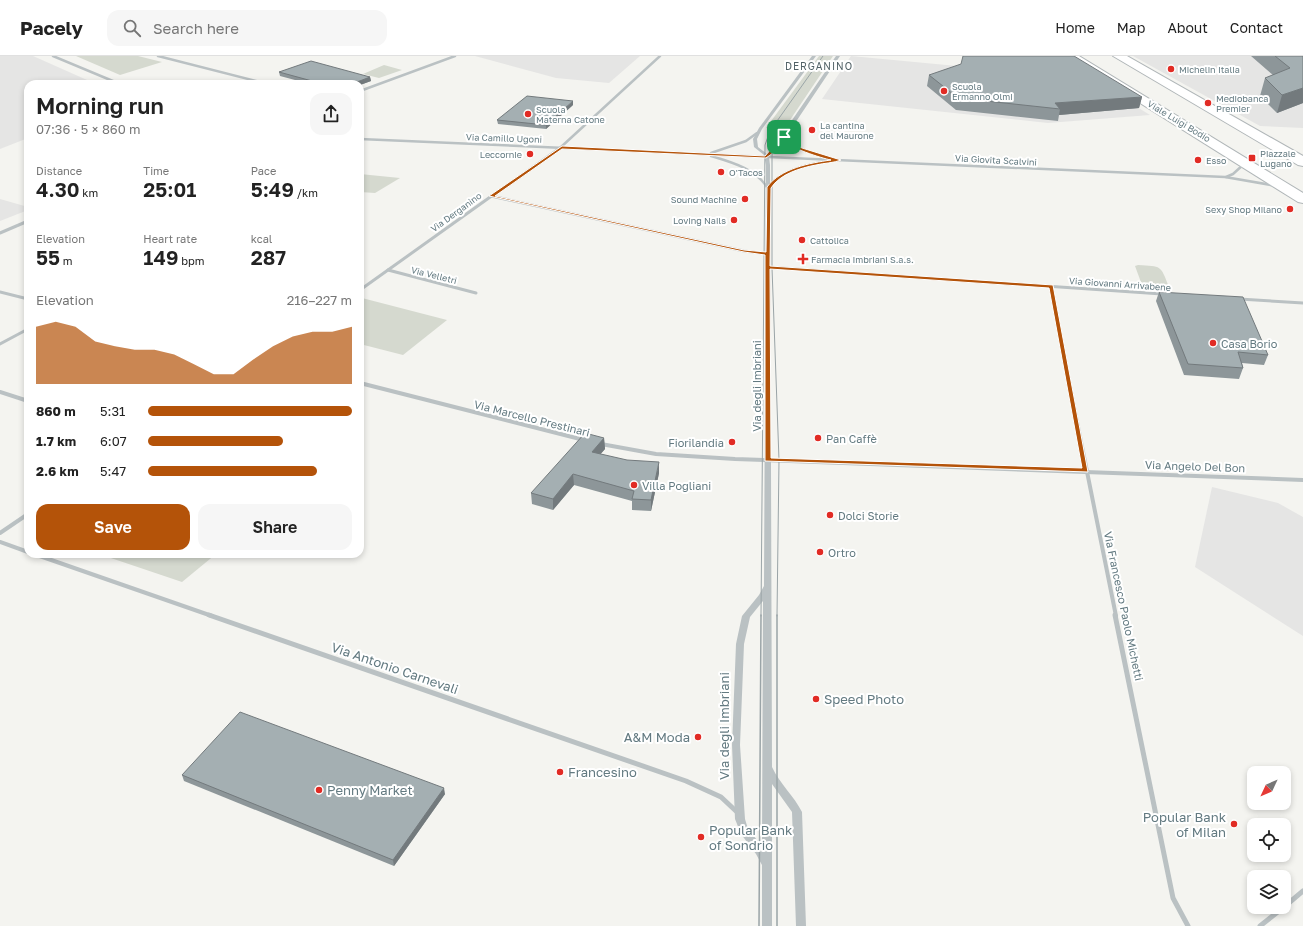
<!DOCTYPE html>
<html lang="en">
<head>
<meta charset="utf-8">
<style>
  :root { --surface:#fff; --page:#f6f6f6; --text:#222; --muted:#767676; --line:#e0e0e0; --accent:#b45309 }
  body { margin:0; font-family:"Golos Text",sans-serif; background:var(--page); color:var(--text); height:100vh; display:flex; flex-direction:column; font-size:15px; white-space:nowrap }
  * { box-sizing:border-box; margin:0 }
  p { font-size:13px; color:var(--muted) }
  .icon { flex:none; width:22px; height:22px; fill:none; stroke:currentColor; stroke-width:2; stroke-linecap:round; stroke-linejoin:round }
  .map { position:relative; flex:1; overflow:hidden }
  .side { position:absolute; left:24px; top:24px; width:340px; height:478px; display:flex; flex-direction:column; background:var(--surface); border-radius:12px; box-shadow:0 2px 6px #0003 }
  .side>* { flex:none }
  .needle { width:26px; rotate:226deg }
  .controls { position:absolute; left:1247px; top:710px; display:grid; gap:8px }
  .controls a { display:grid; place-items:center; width:44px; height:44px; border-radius:8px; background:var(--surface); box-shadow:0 2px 6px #0003; font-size:20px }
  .pin { position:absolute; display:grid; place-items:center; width:34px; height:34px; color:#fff; margin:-17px; border-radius:8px; box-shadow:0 2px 6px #0006 }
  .round { display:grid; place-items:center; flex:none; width:42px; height:42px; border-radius:12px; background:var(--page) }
  .headline { display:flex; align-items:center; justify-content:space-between; height:68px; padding:0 12px }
  h1 { font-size:22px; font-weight:600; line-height:30px }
  .stats { display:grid; grid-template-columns:repeat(3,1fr); gap:6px; height:68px; padding:4px 12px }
  .stats div { display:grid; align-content:center }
  .stats b { font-size:20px; font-weight:600 }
  .stats small { font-size:11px; font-weight:400 }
  .stats p { font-size:11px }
  .chart { height:112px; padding:8px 12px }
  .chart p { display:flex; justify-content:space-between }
  .chart svg { width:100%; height:72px; margin-top:4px; fill:var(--accent); opacity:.7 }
  .cta { display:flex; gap:8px; margin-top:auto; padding:8px 12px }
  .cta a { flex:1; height:46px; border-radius:12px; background:var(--accent); color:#fff; font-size:16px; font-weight:600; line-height:46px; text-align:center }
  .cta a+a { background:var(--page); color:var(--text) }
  ul { padding:0 12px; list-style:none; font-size:13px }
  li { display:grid; grid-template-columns:64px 48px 1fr; align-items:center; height:30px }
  li i { height:10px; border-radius:5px; background:var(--accent) }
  header { display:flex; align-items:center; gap:24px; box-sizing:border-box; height:56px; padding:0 20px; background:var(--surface); border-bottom:1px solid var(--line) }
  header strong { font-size:19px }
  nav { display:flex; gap:22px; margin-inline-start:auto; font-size:14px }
  .search { width:280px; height:36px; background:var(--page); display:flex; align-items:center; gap:10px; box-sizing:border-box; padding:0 14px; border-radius:12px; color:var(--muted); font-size:15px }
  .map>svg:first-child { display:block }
</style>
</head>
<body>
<header>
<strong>Pacely</strong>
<div class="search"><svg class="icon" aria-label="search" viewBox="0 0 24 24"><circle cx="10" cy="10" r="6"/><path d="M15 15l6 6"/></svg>Search here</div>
<nav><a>Home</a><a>Map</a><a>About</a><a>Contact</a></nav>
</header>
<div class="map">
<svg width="1303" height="870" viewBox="0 0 1303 870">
  <rect width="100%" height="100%" fill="#f4f4f0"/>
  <g fill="#e5e5e4">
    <polygon points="0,0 33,0 96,28 28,28 28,82 0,93"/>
    <polygon points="475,0 640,0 609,27 556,22"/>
    <polygon points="851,0 957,10 1059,3 1150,59 1048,67 822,43"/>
    <polygon points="1133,0 1303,0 1303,72 1260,70"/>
    <polygon points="0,143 28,151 28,154 0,165"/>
    <polygon points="1212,431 1278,447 1303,461 1303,580 1195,511"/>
  </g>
  <g fill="#d5d9cf">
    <polygon points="76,0 138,0 162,6 120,19"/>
    <polygon points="819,0 833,0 784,73 780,74 766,72"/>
    <polygon points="384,9 402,14 379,22 363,18"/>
    <polygon points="360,118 400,122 375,137 360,136"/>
    <path d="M1138,209C1162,211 1160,208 1169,231L1142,229L1135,210Z"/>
    <polygon points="362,242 447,264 403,299 360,288 360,244"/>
    <polygon points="99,498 216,498 182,526"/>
  </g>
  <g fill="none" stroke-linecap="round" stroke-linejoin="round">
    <g stroke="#b0b6b8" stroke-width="2">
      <g id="primary">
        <polygon points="1065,0 1079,0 1303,137 1303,147 1298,146"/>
        <polygon points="1113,0 1127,0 1303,100 1303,110 1298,109"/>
      </g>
    </g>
    <g stroke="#bac1c3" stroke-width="2.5">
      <polyline points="53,0 120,28"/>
      <polyline points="158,0 268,28"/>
      <polyline points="360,35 455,0"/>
      <polyline points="784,81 784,84 801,93 827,102"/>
      <polyline points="360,83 1225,121 1277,130"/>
      <polyline points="711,97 746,85 757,77"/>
      <path d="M711,100C731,106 757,113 768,133"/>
      <polyline points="1226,121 1233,118 1244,108"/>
      <path d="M768,132C780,114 806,109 826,105"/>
      <polyline points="492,140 561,91 660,0"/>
    </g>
    <g stroke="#bac1c3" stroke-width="3">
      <polyline points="491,140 744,195 768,198"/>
      <polyline points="0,177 28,165"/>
      <polyline points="768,211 1162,238"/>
      <polyline points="388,214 476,237"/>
      <polyline points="1051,231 1068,322"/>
      <polyline points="360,234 493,139"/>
      <polyline points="0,236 28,243"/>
      <polyline points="1239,243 1303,247"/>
      <polyline points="0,288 28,273"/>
    </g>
    <g stroke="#bac1c3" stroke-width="4">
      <polyline points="1068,321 1116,560"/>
      <polyline points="360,327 584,384"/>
      <polyline points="0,336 28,345"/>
      <polyline points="601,388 656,398 735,403 1303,424"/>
      <polyline points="0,477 28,458"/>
      <polyline points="0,486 28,496"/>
      <polyline points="34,498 212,560"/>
    </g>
    <g stroke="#bac1c3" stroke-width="5">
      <polyline points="209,559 686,725 721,741 737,756"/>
      <polyline points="1115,559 1173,842 1188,870"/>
      <polyline points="1284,851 1303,835"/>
      <polyline points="1260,870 1284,851"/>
    </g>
    <path fill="#bac1c3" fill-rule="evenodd" d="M812,0H816L762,73L757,83L758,91L767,98L775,89L836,0H840L779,91L769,101L770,109L772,711C780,728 794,740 802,756L806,870H796L792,756L772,728V870H762V809L756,798L741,778L735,763L732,689L736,588L742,560L759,539L764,530L766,109L764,99L754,91L753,83L759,72ZM763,545L762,790L748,773L745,763L740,689L744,588L750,561Z"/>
    <use href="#primary" fill="#fff" fill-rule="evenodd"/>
    <g stroke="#9aa4a7" stroke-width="1">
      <polyline points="761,560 765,89 770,75 823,0"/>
      <polyline points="777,560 779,404 772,212 772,96 773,83 784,65"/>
    </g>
    <g stroke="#9aa4a7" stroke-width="1.5">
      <polyline points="759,870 761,559"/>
      <polyline points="777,870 777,559"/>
    </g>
  </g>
  <g fill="#8d9699">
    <polygon points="1251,0 1303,0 1303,47 1277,57 1260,40 1265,22 1273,19"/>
    <polygon points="279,16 370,21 371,25 360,29 360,28 310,28 280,20"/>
    <polygon points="929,19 1142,41 1139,52 1059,59 1058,65 956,54 927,30"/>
    <polygon points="573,49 546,73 498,68 497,64"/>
    <polygon points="1159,236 1268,299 1264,309 1242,307 1243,312 1239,323 1184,319 1156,245"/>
    <polygon points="604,382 605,393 600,398 659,417 651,455 632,454 632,445 574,429 553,454 532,448 531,437"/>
    <polygon points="182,719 445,738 394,810 184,725"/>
  </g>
  <g fill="#737a7d">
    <polygon points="370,21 371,25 360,29 360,28 352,28"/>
    <polygon points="1303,32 1303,47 1277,57 1282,39"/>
    <polygon points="1142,41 1139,52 1059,59 1060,53 1055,47"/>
    <polygon points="573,45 573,49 546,73 546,69"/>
    <polygon points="604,382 605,393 593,407 592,396"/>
    <polygon points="659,406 659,417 651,455 651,444"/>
    <polygon points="573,418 574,429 553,454 553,443"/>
    <polygon points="444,732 445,738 394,810 393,804"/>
  </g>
  <g fill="#a4afb2" stroke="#737a7d">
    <polygon points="963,0 1074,0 1142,41 1055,47 1060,53 958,42 929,19 961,8"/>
    <polygon points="1275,0 1303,0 1303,32 1282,39 1265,22 1290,12"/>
    <polygon points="311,5 370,21 352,28 323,28 279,16"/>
    <polygon points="527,40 573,45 546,69 497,64"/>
    <polygon points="1159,236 1243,241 1268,299 1238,296 1243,312 1188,308"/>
    <polygon points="585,377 604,382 592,396 627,404 659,406 651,444 632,443 634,435 573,418 553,443 531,437"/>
    <polygon points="240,656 444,732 393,804 182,719"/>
  </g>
  <path fill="#b45309" stroke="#fff" fill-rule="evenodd" d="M784,79L788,85L802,92L841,104C834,107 824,107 816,109C800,112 780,118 771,132L770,210L1053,229L1088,416L765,405V199L744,196L489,140L562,90L765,100ZM784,84C789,92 821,102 831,104C810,107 781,112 767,131L766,196L744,194L495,140L562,93L766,102L777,94ZM770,213L1049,232L1082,412L771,402Z"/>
  <g fill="#e12b24" stroke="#fff" stroke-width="1.5">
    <circle cx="1171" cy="13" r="4"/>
    <circle cx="944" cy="35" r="4"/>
    <circle cx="1208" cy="47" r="4"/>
    <circle cx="528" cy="58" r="4"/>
    <circle cx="812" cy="74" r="4"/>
    <circle cx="530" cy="98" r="4"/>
    <rect x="1248" y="98" width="8" height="8" rx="2"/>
    <circle cx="1198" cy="104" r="4"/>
    <circle cx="721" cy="116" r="4"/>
    <circle cx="745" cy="143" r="4"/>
    <circle cx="1290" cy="153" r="4"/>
    <circle cx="734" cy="164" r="4"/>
    <circle cx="802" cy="184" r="4"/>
    <path d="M801 197h4v4h4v4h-4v4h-4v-4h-4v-4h4z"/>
    <circle cx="1213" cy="287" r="4"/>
    <circle cx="818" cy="382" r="4"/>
    <circle cx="732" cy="386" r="4"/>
    <circle cx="634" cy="429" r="4"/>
    <circle cx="830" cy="459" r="4"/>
    <circle cx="820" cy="496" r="4"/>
    <circle cx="816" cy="643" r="4"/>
    <circle cx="698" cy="681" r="4"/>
    <circle cx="560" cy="716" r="4"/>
    <circle cx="319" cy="734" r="4"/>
    <circle cx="1234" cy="768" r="4"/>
    <circle cx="701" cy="781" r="4"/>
  </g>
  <g text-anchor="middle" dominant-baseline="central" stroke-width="4" stroke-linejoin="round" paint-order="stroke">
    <g font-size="9" fill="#637a81" stroke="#fff" text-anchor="start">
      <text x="1179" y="13">Michelin Italia</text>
      <text x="952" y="30">Scuola<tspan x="952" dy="10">Ermanno Olmi</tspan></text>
      <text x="1216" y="42">Mediobanca<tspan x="1216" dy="10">Premier</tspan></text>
      <text x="536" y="53">Scuola<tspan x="536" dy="10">Materna Catone</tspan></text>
      <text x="820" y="69">La cantina<tspan x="820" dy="10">del Maurone</tspan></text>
      <text x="1260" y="97">Piazzale<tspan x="1260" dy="10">Lugano</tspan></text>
      <text x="522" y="98" text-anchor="end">Leccornie</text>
      <text x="1206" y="104">Esso</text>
      <text x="729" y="116">O'Tacos</text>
      <text x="737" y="143" text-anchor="end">Sound Machine</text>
      <text x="1282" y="153" text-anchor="end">Sexy Shop Milano</text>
      <text x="726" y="164" text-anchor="end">Loving Nails</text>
      <text x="810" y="184">Cattolica</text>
      <text x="811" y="203">Farmacia Imbriani S.a.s.</text>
    </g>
    <g font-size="9" fill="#637a81" stroke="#fff">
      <text transform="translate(1179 65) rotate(31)">Viale Luigi Bodio</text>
      <text transform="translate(504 82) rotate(2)">Via Camillo Ugoni</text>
      <text transform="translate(996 104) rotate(3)">Via Giovita Scalvini</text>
      <text transform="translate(456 156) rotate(-36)">Via Derganino</text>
      <text transform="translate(434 219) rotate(14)">Via Velletri</text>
      <text transform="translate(1120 228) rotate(4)">Via Giovanni Arrivabene</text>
    </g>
    <g font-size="10" letter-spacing="1" fill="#516166" stroke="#fff">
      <text x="819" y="10">DERGANINO</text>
    </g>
    <g font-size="11" fill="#637a81" stroke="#fff" text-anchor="start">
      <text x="1221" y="287">Casa Borio</text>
      <text x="826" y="382">Pan Caffè</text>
      <text x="724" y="386" text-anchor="end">Fiorilandia</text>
      <text x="642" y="429">Villa Pogliani</text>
      <text x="838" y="459">Dolci Storie</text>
      <text x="828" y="496">Ortro</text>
    </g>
    <g font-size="11" fill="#637a81" stroke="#fff">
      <text transform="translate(756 330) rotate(-90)">Via degli Imbriani</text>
      <text transform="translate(532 362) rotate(14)">Via Marcello Prestinari</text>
      <text transform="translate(1195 410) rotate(2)">Via Angelo Del Bon</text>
      <text transform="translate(1124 550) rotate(78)">Via Francesco Paolo Michetti</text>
    </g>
    <g font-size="13" fill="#637a81" stroke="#fff">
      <text transform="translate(395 612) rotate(19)">Via Antonio Carnevali</text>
      <text transform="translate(724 670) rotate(-90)">Via degli Imbriani</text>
    </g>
    <g font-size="13" fill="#637a81" stroke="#fff" text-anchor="start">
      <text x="824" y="643">Speed Photo</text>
      <text x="690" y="681" text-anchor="end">A&amp;M Moda</text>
      <text x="568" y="716">Francesino</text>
      <text x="327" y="734">Penny Market</text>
      <text x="1226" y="761" text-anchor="end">Popular Bank<tspan x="1226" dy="15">of Milan</tspan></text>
      <text x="709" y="774">Popular Bank<tspan x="709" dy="15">of Sondrio</tspan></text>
    </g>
  </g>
</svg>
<div class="controls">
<a><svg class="needle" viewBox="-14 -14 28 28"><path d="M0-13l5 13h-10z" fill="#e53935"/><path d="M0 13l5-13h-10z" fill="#767676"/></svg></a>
<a><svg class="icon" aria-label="locate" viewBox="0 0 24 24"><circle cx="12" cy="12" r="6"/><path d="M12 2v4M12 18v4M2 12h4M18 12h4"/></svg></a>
<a><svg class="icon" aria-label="layers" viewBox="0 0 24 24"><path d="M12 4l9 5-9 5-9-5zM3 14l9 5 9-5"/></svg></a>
</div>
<div class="pin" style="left:784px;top:81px;background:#1e9e55"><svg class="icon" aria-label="arrive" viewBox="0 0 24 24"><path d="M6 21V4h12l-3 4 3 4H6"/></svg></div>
<section class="side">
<div class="headline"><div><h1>Morning run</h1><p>07:36 · 5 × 860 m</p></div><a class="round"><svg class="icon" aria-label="share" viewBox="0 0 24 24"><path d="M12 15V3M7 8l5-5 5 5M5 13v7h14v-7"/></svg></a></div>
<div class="stats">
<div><p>Distance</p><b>4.30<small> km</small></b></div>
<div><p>Time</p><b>25:01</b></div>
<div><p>Pace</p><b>5:49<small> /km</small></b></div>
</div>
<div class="stats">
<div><p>Elevation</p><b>55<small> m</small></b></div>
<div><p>Heart rate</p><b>149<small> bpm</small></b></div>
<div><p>kcal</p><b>287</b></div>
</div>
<div class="chart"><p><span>Elevation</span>216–227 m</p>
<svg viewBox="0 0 160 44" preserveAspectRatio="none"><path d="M0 44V9L10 6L20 9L30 18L40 21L50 23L60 23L70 26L80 32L90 38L100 38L110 29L120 21L130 15L140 12L150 12L160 9V44z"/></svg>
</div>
<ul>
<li><b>860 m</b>5:31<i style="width:100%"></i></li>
<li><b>1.7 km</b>6:07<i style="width:66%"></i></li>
<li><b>2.6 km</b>5:47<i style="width:83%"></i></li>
</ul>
<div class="cta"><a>Save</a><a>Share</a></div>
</section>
</div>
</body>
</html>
